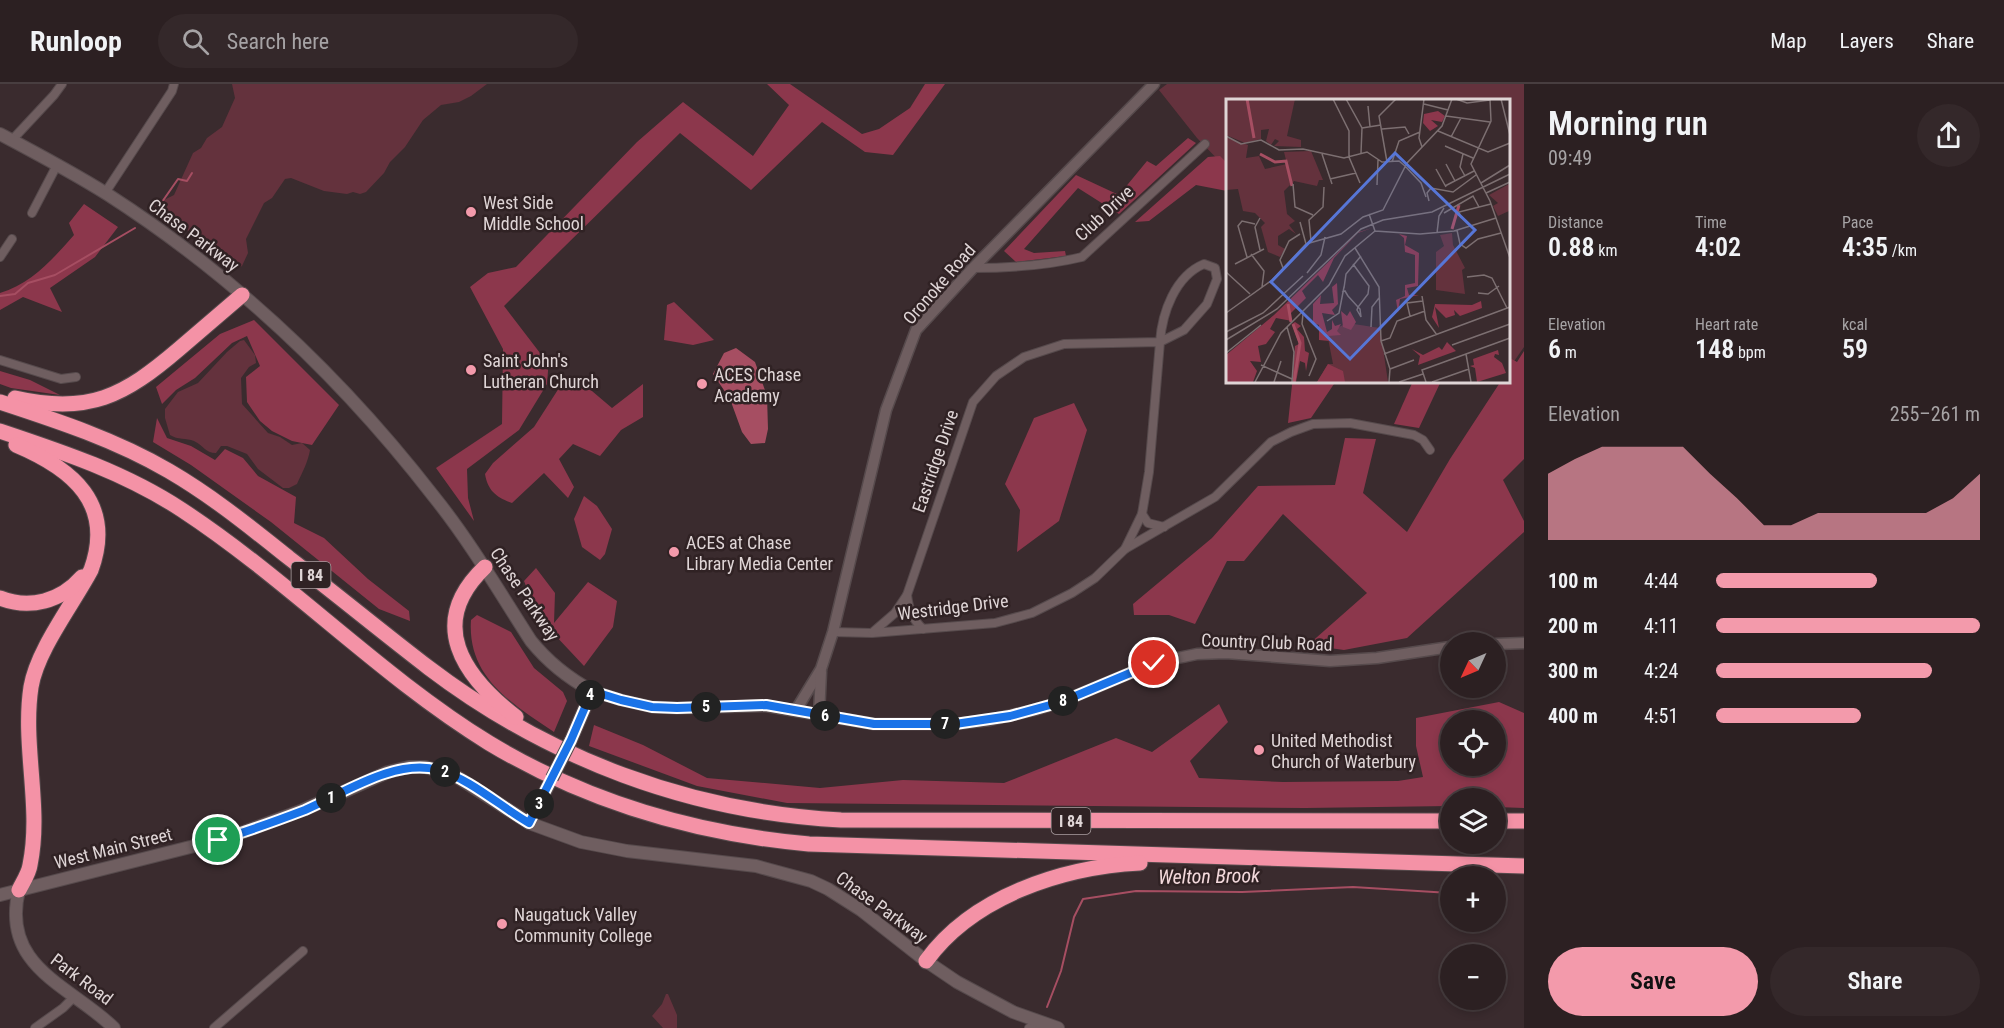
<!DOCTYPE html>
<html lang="en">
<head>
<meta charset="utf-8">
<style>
  :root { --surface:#2c2022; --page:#34282a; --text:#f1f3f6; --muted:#a6a3a5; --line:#483e40; --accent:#f39aab }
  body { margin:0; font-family:"Roboto Condensed",sans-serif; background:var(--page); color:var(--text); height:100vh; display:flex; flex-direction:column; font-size:22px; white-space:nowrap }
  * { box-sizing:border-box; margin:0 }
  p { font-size:20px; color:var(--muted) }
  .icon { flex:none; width:33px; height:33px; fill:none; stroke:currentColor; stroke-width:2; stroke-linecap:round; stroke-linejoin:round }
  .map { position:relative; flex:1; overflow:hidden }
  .panel { display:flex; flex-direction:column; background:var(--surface); width:480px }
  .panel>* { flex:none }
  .needle { width:39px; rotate:226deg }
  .fabs { position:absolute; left:1440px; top:548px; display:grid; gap:12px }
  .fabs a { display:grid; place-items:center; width:66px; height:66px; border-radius:50%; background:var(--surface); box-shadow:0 3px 9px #0003,0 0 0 2px var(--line); font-size:30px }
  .pin { position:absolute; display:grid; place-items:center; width:51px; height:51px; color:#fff; margin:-26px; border:3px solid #fff; border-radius:50%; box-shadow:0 2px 6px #0007 }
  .km { position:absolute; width:30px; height:30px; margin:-15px; border-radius:50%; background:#222; color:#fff; font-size:16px; line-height:30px; text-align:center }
  .round { display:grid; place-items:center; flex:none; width:63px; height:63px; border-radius:32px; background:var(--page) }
  .headline { display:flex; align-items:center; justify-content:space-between; height:102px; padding:0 24px }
  h1 { font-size:33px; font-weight:600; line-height:45px }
  .figures { display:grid; grid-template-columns:repeat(3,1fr); gap:9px; height:102px; padding:6px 24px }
  .figures div { display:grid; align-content:center }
  .figures b { font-size:26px; font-weight:600 }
  .figures small { font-size:16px; font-weight:400 }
  .figures p { font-size:16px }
  .chart { height:168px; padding:12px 24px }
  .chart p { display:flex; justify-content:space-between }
  .chart svg { width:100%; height:108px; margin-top:6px; fill:var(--accent); opacity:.7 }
  .primary-button { display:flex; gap:12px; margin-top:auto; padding:12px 24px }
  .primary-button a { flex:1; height:69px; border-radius:36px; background:var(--accent); color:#111; font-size:24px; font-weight:600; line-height:69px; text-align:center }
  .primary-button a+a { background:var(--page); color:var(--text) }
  ul { padding:0 24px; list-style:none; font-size:20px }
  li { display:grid; grid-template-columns:96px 72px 1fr; align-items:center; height:45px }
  li i { height:15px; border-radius:8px; background:var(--accent) }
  header { display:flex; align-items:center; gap:36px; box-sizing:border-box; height:84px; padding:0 30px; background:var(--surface); border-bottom:2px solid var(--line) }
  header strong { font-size:28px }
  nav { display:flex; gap:33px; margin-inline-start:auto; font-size:21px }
  .search { width:420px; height:54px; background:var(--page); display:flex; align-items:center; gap:15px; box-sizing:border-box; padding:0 21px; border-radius:33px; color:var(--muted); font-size:22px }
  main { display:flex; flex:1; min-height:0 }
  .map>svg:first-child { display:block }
</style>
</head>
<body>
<header>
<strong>Runloop</strong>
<div class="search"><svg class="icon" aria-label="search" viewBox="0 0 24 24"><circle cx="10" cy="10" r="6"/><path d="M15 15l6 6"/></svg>Search here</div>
<nav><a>Map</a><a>Layers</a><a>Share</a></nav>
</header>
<main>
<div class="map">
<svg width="1524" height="944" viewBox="0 0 1524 944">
  <rect width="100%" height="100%" fill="#3a2b2e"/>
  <g fill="#64323d">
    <polygon points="232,0 487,0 471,12 459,18 441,21 423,36 405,63 390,78 384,89 366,108 360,110 353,108 347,110 324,107 291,94 285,95 272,114 264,119 246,155 248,169 242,182 238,184 171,134 163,128 155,128 152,125 160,118 174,111 193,69 201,64 207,54 222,43 235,14"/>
    <polygon points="1167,0 1524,0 1524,263 1508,286 1508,16 1227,16 1227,85 1197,54 1159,6"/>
    <path d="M244,256L255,271L256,279L249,283L241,294L242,320L268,349L280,353L292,361L302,359L310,366C308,378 302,389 297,400L289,404H283L258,385L247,370L227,362H221L216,369C205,369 203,361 194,357C186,354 178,356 170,351L165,334V325L178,308L198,299L227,268L240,257Z"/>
    <polygon points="666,910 668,910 677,931 677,944 663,944 652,932 662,920"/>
  </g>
  <g fill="#8c374c" fill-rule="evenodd">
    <polygon points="767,0 790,0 862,50 879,45 910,24 925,0 945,0 893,71 865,68 822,38 751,106 680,49 504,222 540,269 549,274 547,300 519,346 467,385 468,414 474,437 436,384 502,340 503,265 470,203 488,189 516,183 637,58 683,18 753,72 789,21"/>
    <polygon points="1188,54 1196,59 1119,130 1078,104 1024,165 1034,169 1065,167 1066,172 1016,178 1004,167 1076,91 1119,111 1147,77 1156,82"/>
    <polygon points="1220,72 1227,79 1227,107 1196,101 1149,137 1135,138 1208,73"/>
    <path d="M84,120L118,143L95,173L50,204L62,228L23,213L0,226V209C32,199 52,176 74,151L69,139Z"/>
    <polygon points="674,218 714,256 693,261 664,256 667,221"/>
    <polygon points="254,236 339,321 312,361 292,357 272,347 260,337 247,318 246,293 260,282 247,252 232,259 195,294 176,306 162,320 156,303 220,250"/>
    <polygon points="1524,267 1524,375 1503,396 1524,437 1524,448 1407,554 1344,566 1308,561 1367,509 1283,430 1244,477 1227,477 1195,540 1169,531 1134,531 1133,520 1212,454 1258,402 1335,401 1345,354 1376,355 1363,409 1407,448 1450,375 1499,300 1490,297 1508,297 1508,273 1517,278"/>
    <polygon points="0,287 30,296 60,311 11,304 0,300"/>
    <path d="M579,296L612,324L643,300V333L621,346L600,372L573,360L559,375L574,403L568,414L544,389L512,419C496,413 488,407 485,390L493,379L534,343L559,304Z"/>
    <polygon points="1291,297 1336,297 1311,334 1288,339 1292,301"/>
    <polygon points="1413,297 1441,297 1419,344 1394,340"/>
    <polygon points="1074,319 1087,346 1059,437 1017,468 1020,426 1005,400 1034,334"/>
    <polygon points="157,334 167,354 191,362 215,376 225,365 243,374 258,392 296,413 294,439 324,454 368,495 409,527 410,537 379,525 271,438 191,381 153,358"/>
    <polygon points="584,412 597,422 612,445 605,470 600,476 582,463 574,435"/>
    <polygon points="536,484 555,509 554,539 588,498 617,517 613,543 584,582 539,534 524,497"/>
    <path d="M477,531L511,548L534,584L563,608L567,617L554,648C512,620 467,593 471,536Z"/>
    <path d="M1499,618L1524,629V724L1496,723V714H1450V722L1305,724L787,719L697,702L589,662L594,641L643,661L707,694L820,704L903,696L1004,699L1116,654L1152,668L1219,620L1228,638L1190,677L1199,694L1283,698L1398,697L1423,693L1416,662V634ZM1450,636H1496V681H1450Z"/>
  </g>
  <polygon fill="#a64e62" points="736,264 755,278 767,312 768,345 765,359 751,360 742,348 730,315 713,290 724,269"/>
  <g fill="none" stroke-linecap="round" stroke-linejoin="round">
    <g stroke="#a64e62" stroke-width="2">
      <polyline points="155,128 178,95 187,97 192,89"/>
      <polyline points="0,212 15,210 28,199 55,191 135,144"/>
      <polyline points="1496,805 1502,800"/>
      <polyline points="1047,923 1061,887 1074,833 1083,815 1136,807 1242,808 1353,803 1450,809"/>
    </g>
    <g stroke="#564a4c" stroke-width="10">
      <g id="minor">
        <polyline points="12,56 54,11 62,0"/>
        <polyline points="105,109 172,7 174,0"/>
        <polyline points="32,129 57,81"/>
        <polyline points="0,173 12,155"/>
        <path d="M973,184C1010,184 1045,182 1082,173L1205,60"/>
        <polyline points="0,276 61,295 76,293"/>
        <polyline points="1125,465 1215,413 1271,358 1291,348 1313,340 1350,339 1414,351 1423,356 1430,366"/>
        <path d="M923,545C912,535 909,526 907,511L973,318L996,292L1024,273L1064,260L1160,258L1184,246L1207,220L1217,195L1215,184L1204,180C1175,192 1162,229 1160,258L1149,388L1142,430L1148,439L1164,443"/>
        <polyline points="833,548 872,549 995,539 1032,529 1072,509 1095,494 1125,465 1142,430"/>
        <polyline points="873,548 895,529 907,511"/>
        <polyline points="35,944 63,924 74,913"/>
        <polyline points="214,944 303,867"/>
        <polyline points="1029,944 1039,938 1040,941"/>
      </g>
    </g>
    <g stroke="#564a4c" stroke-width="13">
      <g id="tertiary">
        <polyline points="1496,560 1524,559"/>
        <polyline points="592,607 621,616 652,623 677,624 766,622 874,640 955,640 990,636 1034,626 1061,618 1154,579 1197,570 1226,569 1330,577 1377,574 1450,563"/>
        <polyline points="796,626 821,585 833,548 886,326 916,246 973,184 1154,0"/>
        <polyline points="819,631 821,588"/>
      </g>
    </g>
    <g stroke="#564a4c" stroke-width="14">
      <g id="secondary">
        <path d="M0,50C36,69 72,88 107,110C233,191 343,295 435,414C471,459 500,509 531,557C548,578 568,594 592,607L571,656"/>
        <polyline points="529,739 552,694"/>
        <path d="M19,806C0,883 71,902 114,944"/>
        <polyline points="0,811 230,753 303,726 388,688 409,683 425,683 454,691 529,739 581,758 627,767 756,782 811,797 828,805 861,826 926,877 957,898 1013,928 1058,944"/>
      </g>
    </g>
    <g stroke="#564a4c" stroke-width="17">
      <g id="motorway">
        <path d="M15,314C89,331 124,312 179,265C200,247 221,229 242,211"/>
        <path d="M0,318C58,337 116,356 169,387C212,412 250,443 289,474C336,510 382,548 429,584C549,675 690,728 841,736L1450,737"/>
        <path d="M0,347C63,368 126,389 182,426C290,497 380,592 489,659C587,718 697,750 809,760L1524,782"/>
        <path d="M16,361C73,385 115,420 91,486C73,520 37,566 31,603C22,662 42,723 30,781C29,789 23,798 19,806"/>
        <path d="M485,483C426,539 463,592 516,633"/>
        <path d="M0,514C30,526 61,517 82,493"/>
        <polyline points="1496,737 1524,737"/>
        <path d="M926,877C973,812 1063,783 1140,779"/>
      </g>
    </g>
    <use href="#minor" stroke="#6f5e60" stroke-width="8"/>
    <use href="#tertiary" stroke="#6f5e60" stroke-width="10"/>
    <use href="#secondary" stroke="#6f5e60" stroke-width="12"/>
    <use href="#motorway" stroke="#f492a6" stroke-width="15"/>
    <g stroke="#564a4c" stroke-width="14" stroke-linecap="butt">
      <polyline id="secondary-bridge" points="552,694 571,656"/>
    </g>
    <use href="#secondary-bridge" stroke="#6f5e60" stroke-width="12"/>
  </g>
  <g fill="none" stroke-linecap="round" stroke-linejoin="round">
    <g stroke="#fff" stroke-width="12">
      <path id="route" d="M218,756C247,748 276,737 305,726C344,709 396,674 438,686C469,694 501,723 529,739L571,656L592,607L621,616L652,623L677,624L766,621L874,640H955L1010,632L1061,618L1154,579"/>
    </g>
    <use href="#route" stroke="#1a73e8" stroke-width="8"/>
  </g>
  <g fill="#f39aab" stroke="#302224" stroke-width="2">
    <circle cx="471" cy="128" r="6"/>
    <circle cx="471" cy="286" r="6"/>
    <circle cx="702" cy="300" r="6"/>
    <circle cx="674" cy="468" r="6"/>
    <circle cx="1259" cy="666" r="6"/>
    <circle cx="502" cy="840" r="6"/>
  </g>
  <g text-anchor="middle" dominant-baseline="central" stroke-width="5" stroke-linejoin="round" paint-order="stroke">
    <g fill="#302224" stroke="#aa9fa1" stroke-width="1.5">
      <rect x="291.5" y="478" width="39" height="26" rx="4.5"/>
      <rect x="1051.5" y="724" width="39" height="26" rx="4.5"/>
    </g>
    <g font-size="16" font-weight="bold" fill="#dfd5d6">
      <text x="311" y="491">I 84</text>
      <text x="1071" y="737">I 84</text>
    </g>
    <g font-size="18" fill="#dfd5d6" stroke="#302224" text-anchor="start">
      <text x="483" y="118">West Side<tspan x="483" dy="21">Middle School</tspan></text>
      <text x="483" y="276">Saint John's<tspan x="483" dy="21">Lutheran Church</tspan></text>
      <text x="714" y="290">ACES Chase<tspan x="714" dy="21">Academy</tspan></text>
      <text x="686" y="458">ACES at Chase<tspan x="686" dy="21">Library Media Center</tspan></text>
      <text x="1271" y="656">United Methodist<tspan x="1271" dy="21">Church of Waterbury</tspan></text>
      <text x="514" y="830">Naugatuck Valley<tspan x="514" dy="21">Community College</tspan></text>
    </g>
    <g font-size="18" fill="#dfd5d6" stroke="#302224">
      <text transform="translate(1104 129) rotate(-43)">Club Drive</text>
      <text transform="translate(194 151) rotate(37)">Chase Parkway</text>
      <text transform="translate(939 200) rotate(-49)">Oronoke Road</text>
      <text transform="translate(935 377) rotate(-71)">Eastridge Drive</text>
      <text transform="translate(525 510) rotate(56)">Chase Parkway</text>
      <text transform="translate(953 523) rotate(-7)">Westridge Drive</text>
      <text transform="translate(1267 558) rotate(2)">Country Club Road</text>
      <text transform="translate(113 764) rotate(-14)">West Main Street</text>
      <text transform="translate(882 823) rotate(36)">Chase Parkway</text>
      <text transform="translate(82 895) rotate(37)">Park Road</text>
    </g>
    <g font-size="20" font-style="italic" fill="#f3d9dc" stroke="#302224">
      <text transform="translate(1209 792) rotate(-1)">Welton Brook</text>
    </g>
  </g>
  <g transform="translate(1226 15)">
    <rect width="284" height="284" fill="#3a2b2e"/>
    <path d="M0,0H69L61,37L75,41V48L48,47L53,42L49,40L45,46L40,42L43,30L35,31V40L19,44L0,36ZM0,38L22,46L20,59L33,57L39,70L61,65L58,53L85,52L97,81H93L91,87L68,82L58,92L61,115L69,122L63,126L70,135L63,130L52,137V146L59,150L54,158L42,153L35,128L39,124L29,114L17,112L12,90L0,91ZM283,85V112L272,117L267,107L272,104L263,96ZM226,134L227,146L239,169L236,171L239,195L210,191V153L218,147L214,136ZM121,224L154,229L162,283H91L102,265H107L101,234Z" fill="#64323d"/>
    <path d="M212,12L219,17L216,23L205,21L212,27L204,32L197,24L198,15ZM146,129L132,134L108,159L97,183L92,176L76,192L80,199L64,215L66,222L50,219L44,230L49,233L40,245L32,247L35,263L24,262L31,272L27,283H0V256L48,216L133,133ZM173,135L181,137L179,146L193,154L192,187L181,189L183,196H193L174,200L172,214L170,201L179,197V186L189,184V156L179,153L178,139ZM111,184L112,205L106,211L109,216L96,214L101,233L106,230V221L109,227L115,225L111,232L115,236L102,237L103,242L93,241V226L87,224V205L95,196L94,205L108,204L106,188ZM255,202L256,209L234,217L228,211L229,216L220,219L209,208L213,229L206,218L209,205L246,206ZM115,212L121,217L124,212L130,223L125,231L117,228ZM69,223L75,227L71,230L78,238L79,252L83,254L80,272L79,264L74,262L70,283H66L69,247L73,245L66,225ZM221,243L230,252L192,266L194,257L186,250L197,256L213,248L216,251ZM272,251L273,256L269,255L268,258L276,264L280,274L251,283L249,269L244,267L248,266L247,260ZM102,265L117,272L119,283H91Z" fill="#8c374c"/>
    <path fill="none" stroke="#a64e62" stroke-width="3" d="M21,0L28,39M34,55L49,63L60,62L66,87M226,130L233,106M62,205L65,223M67,225L74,244L68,283"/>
    <path fill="none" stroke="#7c6f71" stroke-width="1.5" d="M107,0L123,32V58L134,84M120,0L136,29L135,54M230,0L241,4L264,1M264,0L265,22L245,65L264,102L284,159M275,0L284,36M198,5L222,11M142,7L144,28M220,17L264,23M136,29L155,26M156,30L179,28L183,35M212,32L262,53L284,44M0,37L15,45L35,41L53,51L77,50L118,59L141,53L156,63L173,62L179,67M225,38L235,19M219,47L247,59M196,48L193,39L198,0M96,55L106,85M237,55L234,68L239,77M161,63L153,17L170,0M166,63L173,42L194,33M220,65L229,82M179,67L195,84L200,98M210,70L220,88M104,80L130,74M255,84L284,66M67,85L69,108L87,116M151,86L152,61M219,87L248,72M260,94L284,83M203,102L201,94L205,89L227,93L250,76M218,114L247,97L253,108M143,115L149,132L194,135L228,132L270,119M235,119L233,113L265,105M74,123L80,145M231,131L234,145L240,149L252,140L275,134M211,134L213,117L218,109M85,142L83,121L97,108L98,88M129,149L153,188L155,242L164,270L163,283M34,151L29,128L34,119M25,155L38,172L36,188M21,158L12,127L16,122L29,125M9,165L38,150M57,169L54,161L63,142L74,135M0,173L24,195M81,174L95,156L99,138M241,178L258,176L266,179L281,209M118,189L120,175L135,157M116,193L119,192L122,197L132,208L134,210L135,218L131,211L132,208L142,195L143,187L127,165M252,194L262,195L273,187M196,197L200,221L211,236M0,214L46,181L80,145L115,135L137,118L157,111L181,64L216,27L226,0M77,215L76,225L90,260L83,277M184,217L181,204L197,202M101,222L113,214L118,188M61,228L68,253L66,283M145,228L146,208L153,199M0,233L37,214L77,177M0,241L51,210L135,130L157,121L206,113L284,75M155,242L164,239L171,222L199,212M226,246L284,225M0,254L35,226M158,255L284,208M240,255L245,283M35,266L66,280M164,270L188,261M29,283L55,234L103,186L119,157L149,132M48,283L55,262M173,283L197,275M200,283L196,271L284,239M206,283L243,270"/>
    <path fill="#5776d7" fill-opacity="0.15" stroke="#5776d7" stroke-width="3" d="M169,54L249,131L124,260L45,183Z"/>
    <rect width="284" height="284" fill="none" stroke="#dfd5d6" stroke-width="3"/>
  </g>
</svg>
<div class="fabs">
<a><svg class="needle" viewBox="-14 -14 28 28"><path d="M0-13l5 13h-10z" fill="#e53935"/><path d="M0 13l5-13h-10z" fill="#a6a3a5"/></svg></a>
<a><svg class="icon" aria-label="locate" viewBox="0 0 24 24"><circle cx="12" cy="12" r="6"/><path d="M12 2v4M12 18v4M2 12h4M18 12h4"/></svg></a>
<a><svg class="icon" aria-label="layers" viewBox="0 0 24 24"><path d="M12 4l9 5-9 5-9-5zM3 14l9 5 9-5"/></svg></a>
<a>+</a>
<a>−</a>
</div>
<div class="pin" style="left:218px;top:756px;background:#1e9e55"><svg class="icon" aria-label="arrive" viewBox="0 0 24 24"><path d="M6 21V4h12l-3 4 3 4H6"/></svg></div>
<div class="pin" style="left:1154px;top:579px;background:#d93025"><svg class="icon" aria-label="check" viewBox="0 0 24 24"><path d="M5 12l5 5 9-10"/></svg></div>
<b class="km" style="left:331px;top:714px">1</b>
<b class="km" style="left:445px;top:688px">2</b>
<b class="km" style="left:539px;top:720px">3</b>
<b class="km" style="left:590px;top:611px">4</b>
<b class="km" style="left:706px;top:623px">5</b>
<b class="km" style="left:825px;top:632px">6</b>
<b class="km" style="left:945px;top:640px">7</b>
<b class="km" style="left:1063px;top:617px">8</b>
</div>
<section class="panel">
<div class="headline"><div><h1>Morning run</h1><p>09:49</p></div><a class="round"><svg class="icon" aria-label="share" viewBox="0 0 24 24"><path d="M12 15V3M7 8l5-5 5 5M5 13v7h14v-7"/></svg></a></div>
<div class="figures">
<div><p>Distance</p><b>0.88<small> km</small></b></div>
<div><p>Time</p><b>4:02</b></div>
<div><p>Pace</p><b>4:35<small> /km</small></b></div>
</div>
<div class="figures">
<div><p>Elevation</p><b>6<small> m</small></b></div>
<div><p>Heart rate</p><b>148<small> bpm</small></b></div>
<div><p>kcal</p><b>59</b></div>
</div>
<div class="chart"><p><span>Elevation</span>255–261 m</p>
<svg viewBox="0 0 160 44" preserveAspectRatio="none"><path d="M0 44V17L10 11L20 6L30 6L40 6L50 6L60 17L70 27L80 38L90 38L100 33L110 33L120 33L130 33L140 33L150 27L160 17V44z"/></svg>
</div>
<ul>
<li><b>100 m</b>4:44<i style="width:61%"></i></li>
<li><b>200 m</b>4:11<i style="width:100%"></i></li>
<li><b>300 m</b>4:24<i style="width:82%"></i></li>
<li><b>400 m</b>4:51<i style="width:55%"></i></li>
</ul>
<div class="primary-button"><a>Save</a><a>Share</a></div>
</section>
</main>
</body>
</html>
